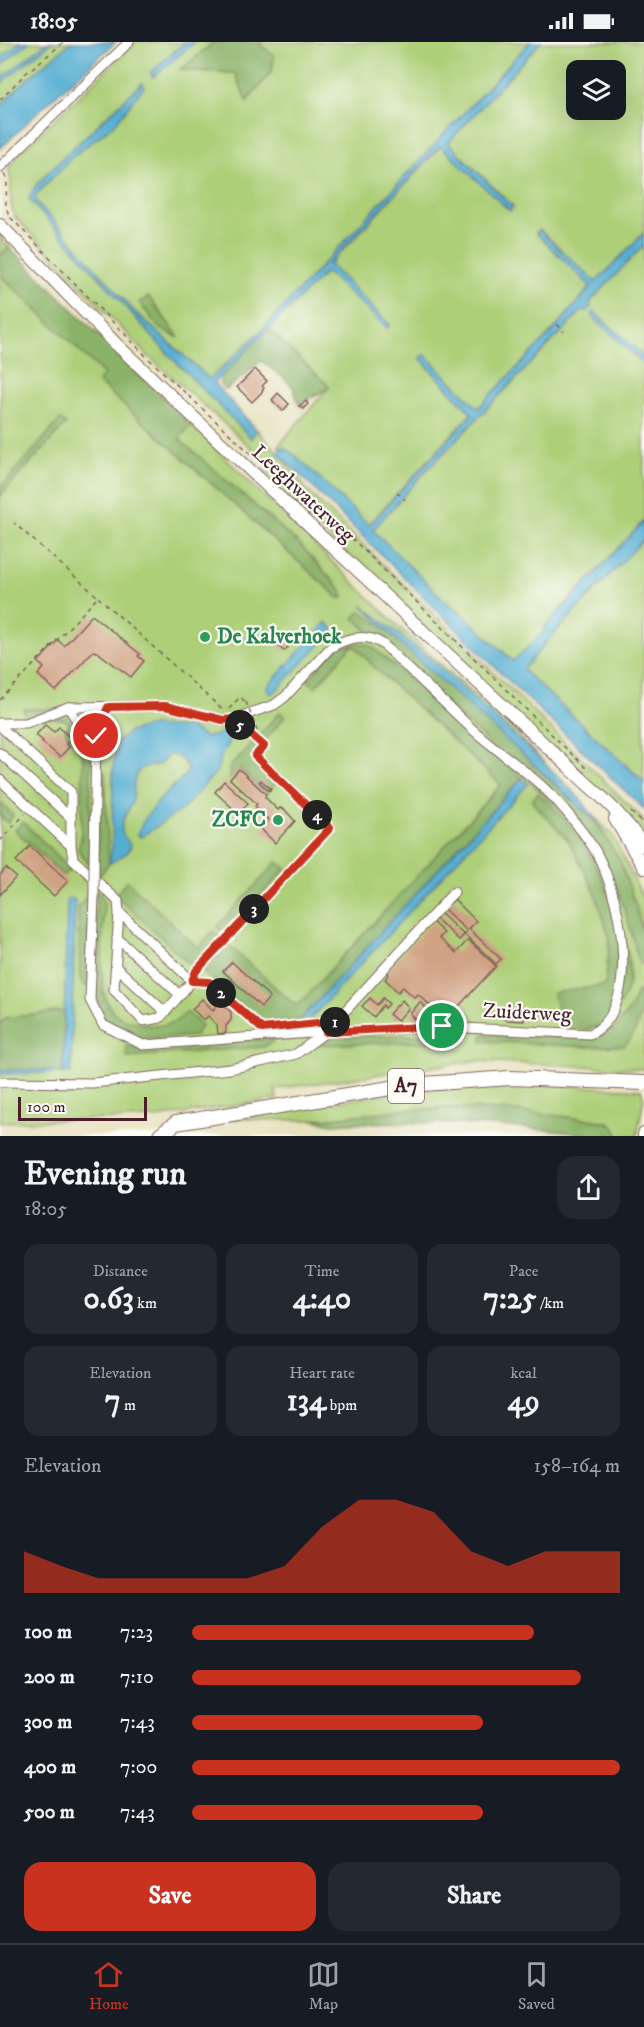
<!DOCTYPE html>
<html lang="en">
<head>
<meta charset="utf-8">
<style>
  :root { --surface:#171b24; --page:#242831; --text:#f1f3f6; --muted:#9ea1a6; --line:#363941; --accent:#c8321e }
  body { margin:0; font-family:"IM FELL DW Pica",serif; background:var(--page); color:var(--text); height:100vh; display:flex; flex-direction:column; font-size:22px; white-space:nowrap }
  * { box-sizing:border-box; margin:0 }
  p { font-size:20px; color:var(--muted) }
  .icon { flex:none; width:33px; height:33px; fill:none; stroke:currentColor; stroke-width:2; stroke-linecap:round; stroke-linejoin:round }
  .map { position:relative; height:1094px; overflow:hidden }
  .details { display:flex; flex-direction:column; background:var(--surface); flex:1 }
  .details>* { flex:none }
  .controls { position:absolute; left:566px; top:18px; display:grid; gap:12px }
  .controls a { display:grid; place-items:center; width:60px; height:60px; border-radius:12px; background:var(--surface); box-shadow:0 6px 24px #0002; font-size:30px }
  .scale { position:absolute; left:18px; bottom:15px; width:129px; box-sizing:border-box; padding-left:6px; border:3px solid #4a1f2b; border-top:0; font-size:16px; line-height:21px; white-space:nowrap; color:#4a1f2b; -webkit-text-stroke:4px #fdfcf7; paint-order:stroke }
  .pin { position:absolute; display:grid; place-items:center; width:51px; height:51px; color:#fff; margin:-26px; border:3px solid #fff; border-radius:50%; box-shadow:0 2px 6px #0007 }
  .km { position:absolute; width:30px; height:30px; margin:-15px; border-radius:50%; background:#222; color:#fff; font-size:16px; line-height:30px; text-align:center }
  .round { display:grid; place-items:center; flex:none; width:63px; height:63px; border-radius:18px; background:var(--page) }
  .summary { display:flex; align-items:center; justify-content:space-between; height:102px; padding:0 24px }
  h1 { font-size:33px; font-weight:800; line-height:45px }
  .metrics { display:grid; grid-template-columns:repeat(3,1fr); gap:9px; height:102px; padding:6px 24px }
  .metrics div { display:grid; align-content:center; border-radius:15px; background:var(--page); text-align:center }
  .metrics b { font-size:30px; font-weight:800 }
  .metrics small { font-size:16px; font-weight:400 }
  .metrics p { font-size:16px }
  .chart { height:168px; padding:12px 24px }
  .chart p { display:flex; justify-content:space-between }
  .chart svg { width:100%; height:108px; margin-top:6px; fill:var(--accent); opacity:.7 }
  .primary-button { display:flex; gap:12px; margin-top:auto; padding:12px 24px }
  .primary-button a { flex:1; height:69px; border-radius:18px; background:var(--accent); color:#fff; font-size:24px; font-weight:800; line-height:69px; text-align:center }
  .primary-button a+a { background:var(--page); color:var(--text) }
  ul { padding:0 24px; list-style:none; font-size:20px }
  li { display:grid; grid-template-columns:96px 72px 1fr; align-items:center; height:45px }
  li i { height:15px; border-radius:8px; background:var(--accent) }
  .status { display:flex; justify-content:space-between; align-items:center; height:42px; padding:0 30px; background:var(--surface); direction:ltr }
  .status svg { height:16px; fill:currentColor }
  .menu { display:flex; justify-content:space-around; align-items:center; height:84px; border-top:2px solid var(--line); background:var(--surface); font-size:16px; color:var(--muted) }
  .menu a { display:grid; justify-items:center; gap:3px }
  .menu .active { color:var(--accent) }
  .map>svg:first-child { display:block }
</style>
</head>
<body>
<div class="status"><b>18:05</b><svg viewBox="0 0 49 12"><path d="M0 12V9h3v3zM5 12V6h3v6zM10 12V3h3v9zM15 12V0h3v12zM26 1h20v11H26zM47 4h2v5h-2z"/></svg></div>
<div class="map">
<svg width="644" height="1094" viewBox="0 0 644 1094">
  <rect width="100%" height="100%" fill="#fdfcf7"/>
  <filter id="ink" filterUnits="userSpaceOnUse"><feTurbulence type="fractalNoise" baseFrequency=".0167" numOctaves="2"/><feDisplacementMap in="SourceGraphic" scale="12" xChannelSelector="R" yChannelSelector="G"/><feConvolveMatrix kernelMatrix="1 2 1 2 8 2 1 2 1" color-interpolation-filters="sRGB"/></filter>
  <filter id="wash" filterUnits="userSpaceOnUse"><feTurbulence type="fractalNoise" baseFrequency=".008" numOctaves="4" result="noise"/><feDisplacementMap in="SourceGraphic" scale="24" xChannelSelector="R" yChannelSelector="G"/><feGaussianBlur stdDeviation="1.35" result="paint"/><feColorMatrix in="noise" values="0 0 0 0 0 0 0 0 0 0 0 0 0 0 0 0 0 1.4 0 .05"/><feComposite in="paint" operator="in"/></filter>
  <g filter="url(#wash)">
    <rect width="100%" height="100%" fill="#e6e1bd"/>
    <g fill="#adcf78" stroke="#7c7752" stroke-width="1.5" fill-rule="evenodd">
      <polygon points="0,0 71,0 27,37 0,64"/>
      <path d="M136,0H185L151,30L153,35L195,0H214L181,28L235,31L247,59L272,29L274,17L258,0H530L261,289L210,337L135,270L36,159L35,154L72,115L116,81L142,41L49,129L34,146L29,157L170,314L251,395L257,388L284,418L307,448L641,775L644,779V798L261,431L264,428L298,443L258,412L145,311L15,175C6,155 15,145 8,126L20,111Z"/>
      <path d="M541,0H644V190L596,241L540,188L536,191L591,244L552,290L478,367L425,313V322L472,371L368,483L283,405L281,407L278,404L329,345L268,287L326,229L387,286L390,283L329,223L441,104L510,169L513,164L448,101ZM576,28H615V68H576Z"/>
      <polygon points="0,195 9,205 4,210 187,387 191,383 398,584 504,678 613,794 644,858 644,1027 473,1019 276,1047 277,1057 156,1076 0,1080"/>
      <polygon points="644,203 644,314 595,271 592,274 644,322 644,479 545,585 543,591 513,619 458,568 444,558 372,488 424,431 583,268 587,269 590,265 590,260"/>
      <polygon points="644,497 644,740 523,628 550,596"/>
      <polygon points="539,1042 641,1048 644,1056 637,1094 618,1094 609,1080 602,1079 517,1069 435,1066 314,1078 223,1077 437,1044"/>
    </g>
    <g fill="#8ab268" stroke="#6a684a" stroke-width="1.5">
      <polygon points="214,0 258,0 274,14 272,29 247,59 235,31 180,28"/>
      <polygon points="9,205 191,383 179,397 299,502 343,550 343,556 339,556 99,341 98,339 104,332 0,233 0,214"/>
      <polygon points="149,255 179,296 159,286 139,260"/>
      <polygon points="268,287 330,345 299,363 293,345 284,336 261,319 226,348 220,342 222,332"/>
      <polygon points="60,378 66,382 0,454 0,446"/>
      <path d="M361,569L390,591L431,628L597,781L620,819L637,867L644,894V922H639C630,878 616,837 593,798L354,576Z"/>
      <polygon points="359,601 370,603 522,736 300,978 261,982 203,930 228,903 293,961 297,963 300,961 501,743 375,626 356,605 351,605 315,645 307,638 337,606"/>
      <polygon points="24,667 64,667 86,690 91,702 90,823 78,808 81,797 83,718 82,712 66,691 65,688 69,683 68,680 63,677 25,677"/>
      <polygon points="280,670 285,674 252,714 277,739 266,752 240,727 230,737 229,726"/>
      <polygon points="100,728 105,731 109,822 97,836"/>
      <path d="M538,751C556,768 573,784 586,806C604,835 637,910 628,944C624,958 612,977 598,984C588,989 573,987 562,986L553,951L605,943L610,897L595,851L569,799L534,762L532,758Z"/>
      <polygon points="0,760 13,773 8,781 0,774"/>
      <polygon points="23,780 72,828 63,833 15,788"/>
      <polygon points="277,820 286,827 225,892 217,885"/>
      <polygon points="127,839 198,906 213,889 221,896 196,923 192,924 115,853"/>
      <path d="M96,849L104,857C104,883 98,931 105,955C107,962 112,970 118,974C125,979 136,980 145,982C160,986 176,982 187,970L201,983L195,994L140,997L108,984L94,959Z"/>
      <polygon points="89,851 88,944 84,943 80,936 78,865"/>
      <path d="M637,949L642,952C643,967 637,994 624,1004L587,1005L482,999V993L595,996C615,989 632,970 637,949Z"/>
      <polygon points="64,969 63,1031 56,1031 55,1028 0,1028 0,982 5,976"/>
      <polygon points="455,992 454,999 315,1003 321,996 327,995"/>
      <polygon points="279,995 264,1005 127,1015 126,1004 143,1007"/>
      <path d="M459,1066L517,1069L602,1079L613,1083L618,1093C590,1094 539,1087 508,1085C450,1081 391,1079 332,1082L314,1078L409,1067Z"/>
    </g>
    <g fill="#55aed2" stroke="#50667e" stroke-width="1.5">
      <polygon points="21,0 29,0 0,24 0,16"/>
      <polygon points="47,0 52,0 0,42 0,37"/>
      <polygon points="71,0 116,0 42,66 0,107 0,64 27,37"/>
      <polygon points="185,0 195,0 153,35 150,31"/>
      <polygon points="530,0 541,0 448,101 513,165 510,169 440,104 329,222 390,283 387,286 326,230 214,341 257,388 251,396 170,314 29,157 34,146 49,129 142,41 144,45 116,81 72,115 35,154 36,159 135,270 210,337 261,289"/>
      <polygon points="539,188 596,240 644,191 644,203 590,260 591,265 587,269 583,268 424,431 373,488 444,558 458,568 513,619 543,591 545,585 644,479 644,497 550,596 523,628 644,740 644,767 512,642 277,410 283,405 295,413 369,483 472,372 420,316 425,313 478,366 552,290 591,245 536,191"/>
      <polygon points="594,270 644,314 644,322 592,274"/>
      <polygon points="362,563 433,619 555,731 584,761 602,788 589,773 400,601"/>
      <polygon points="326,580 334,588 274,651 269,651 267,645"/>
      <path d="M152,684L191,686L205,695L214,694L225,689L229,692L228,702L222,711L217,729L184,766L141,795L138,793C141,773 173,745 187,731L188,726L180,716L169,712C166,715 163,720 159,722C153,725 147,722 141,727C131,736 135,747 133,758C130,769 120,776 122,789C123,796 129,798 131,805L124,813L109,822L112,806L113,724L117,700L129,690Z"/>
      <polygon points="522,736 528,742 310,977 300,978"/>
      <polygon points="72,856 75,858 71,1031 63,1031 67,857"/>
      <polygon points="0,1028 55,1028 56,1031 0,1032"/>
    </g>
    <g id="blocks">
      <g fill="#d0a284">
        <polygon points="255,327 267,339 262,344 264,346 261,351 252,360 237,345"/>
        <polygon points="278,351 289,362 283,369 272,358"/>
        <polygon points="306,359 308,362 303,367 299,364"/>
        <polygon points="92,573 140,612 138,614 144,619 131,635 97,610 93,609 56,649 38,633 44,626 38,620 58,598 64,604"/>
        <polygon points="286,595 292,601 284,609 278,604"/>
        <polygon points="45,683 54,690 59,685 71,697 66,702 69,705 60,715 42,700 43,699 36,693"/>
        <polygon points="239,727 266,752 265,755 278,768 280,766 285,768 295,779 275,801 261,787 269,778 255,764 257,762 230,737"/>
        <polygon points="261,738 271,747 269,749 259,740"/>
        <polygon points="224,739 248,761 239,772 215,750"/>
        <polygon points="30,804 68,839 54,854 16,819"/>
        <polygon points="6,826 16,835 0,853 0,833"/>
        <polygon points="454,857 476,879 469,887 501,917 496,922 464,892 467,889 444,867"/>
        <polygon points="440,871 464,893 459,898 435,876"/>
        <polygon points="432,880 444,891 439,896 456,911 468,898 496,924 446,978 418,952 415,956 403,945 398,950 385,937 389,932 386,929"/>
        <polygon points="232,920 270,955 261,965 223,929"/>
        <polygon points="370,956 377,963 383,956 389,962 385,966 383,963 374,975 362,964"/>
        <polygon points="202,957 213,968 220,960 231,970 231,978 226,984 226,991 218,992 217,983 208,974 204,978 192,967"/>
        <polygon points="402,958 409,966 397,979 389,972"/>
        <polygon points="420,960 435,975 432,979 424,972 417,979 410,972"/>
        <polygon points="516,970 524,970 524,979 505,978 505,974 516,975"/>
      </g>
    </g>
  </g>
  <g filter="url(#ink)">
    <use href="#blocks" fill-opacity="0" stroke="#81635e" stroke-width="1.5"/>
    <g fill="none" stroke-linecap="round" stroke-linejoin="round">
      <g stroke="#81635e" stroke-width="11">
        <g id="minor">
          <polyline points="0,125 129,0"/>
          <polyline points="68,665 82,686 96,694"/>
          <path d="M0,681H26L68,665L165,664L223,678L233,677L274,663L285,655L330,606C345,596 365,591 381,601C391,608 399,619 408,626C429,646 450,666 471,686C494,707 522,725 545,747C561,762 576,781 589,799C622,845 644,968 590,992L442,985L326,990L296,1012L230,1027L92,1041L0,1040"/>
          <polyline points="0,684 71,750 71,804"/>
          <polyline points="0,711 71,776"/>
          <polyline points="0,738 71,804 73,817 118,859 119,870 114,948 143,979 160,976 192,939 119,870"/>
          <polyline points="94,822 96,694 108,665"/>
          <polyline points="94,854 90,958 103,983 143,1003 326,990 454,850"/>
          <polyline points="117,896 180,953"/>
          <polyline points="116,925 165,970"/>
        </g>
      </g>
      <g stroke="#81635e" stroke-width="14">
        <g id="major">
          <path d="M0,183L116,302L221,401L586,741C609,760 627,780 644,804"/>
          <polyline points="615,777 644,826"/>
          <polyline points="644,1094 644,1092"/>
        </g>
      </g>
      <g stroke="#81635e" stroke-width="16">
        <polyline id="highway" points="159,1094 176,1081 409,1043 510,1036 644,1041"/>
      </g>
      <g stroke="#81635e" stroke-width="1.5" stroke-dasharray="4.5 4.5" stroke-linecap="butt">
        <polyline points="0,58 25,32 64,0"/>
        <path d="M4,132C12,147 0,156 10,175L150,318L249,410L324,469L589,729"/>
        <polyline points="557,282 564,290"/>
        <polyline points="397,450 405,458"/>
        <polyline points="98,555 224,669"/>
        <polyline points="0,658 98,555 14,481"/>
        <polyline points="229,667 240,655 246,660"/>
        <polyline points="631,770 644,782"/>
        <polyline points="0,799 25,772"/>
        <polyline points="196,929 330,786 255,714 264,704 241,684"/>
        <polyline points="201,939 209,940 260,986"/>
      </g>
      <use href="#minor" stroke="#fff" stroke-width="9"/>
      <use href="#major" stroke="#fff" stroke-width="12"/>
      <use href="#highway" stroke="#fff" stroke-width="14"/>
      <g stroke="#81635e" stroke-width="11" stroke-linecap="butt">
        <polyline id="minor-bridge" points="94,854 94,822"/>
      </g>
      <polyline stroke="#81635e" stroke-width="1.5" stroke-dasharray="4.5 4.5" stroke-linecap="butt" points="246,660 258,691"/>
      <use href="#minor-bridge" stroke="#fff" stroke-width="9"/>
    </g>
  </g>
  <g fill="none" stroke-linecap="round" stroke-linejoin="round" filter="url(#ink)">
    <g stroke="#fff" stroke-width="12">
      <polyline id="route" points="96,694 108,665 165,664 223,678 233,677 264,704 255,714 330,786 196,929 192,939 209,940 262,987 336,979 326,990 442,984"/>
    </g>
    <use href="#route" stroke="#c8321e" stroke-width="8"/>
  </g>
  <g fill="#2e9e5b" stroke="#fdfcf7" stroke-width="2">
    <circle cx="205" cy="595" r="6"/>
    <circle cx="278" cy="778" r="6"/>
  </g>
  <g text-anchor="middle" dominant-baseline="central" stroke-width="4.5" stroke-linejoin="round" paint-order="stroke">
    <rect fill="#fdfcf7" stroke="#806168" stroke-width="1.5" x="388" y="1027" width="36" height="34" rx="4.5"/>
    <g font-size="20" font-weight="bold" fill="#4a1f2b">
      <text x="406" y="1044">A7</text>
    </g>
    <g font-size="21" fill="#4a1f2b" stroke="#fdfcf7">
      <text transform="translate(303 452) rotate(43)">Leeghwaterweg</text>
      <text transform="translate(527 971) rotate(3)">Zuiderweg</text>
    </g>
    <g font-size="21" font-weight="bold" fill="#27864d" stroke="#fdfcf7" text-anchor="start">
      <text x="217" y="595">De Kalverhoek</text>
      <text x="266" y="778" text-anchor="end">ZCFC</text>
    </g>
  </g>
</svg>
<div class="controls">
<a><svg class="icon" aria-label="layers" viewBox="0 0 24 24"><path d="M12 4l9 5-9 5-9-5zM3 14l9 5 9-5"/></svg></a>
</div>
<div class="scale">100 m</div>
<div class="pin" style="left:442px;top:984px;background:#1e9e55"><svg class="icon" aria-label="arrive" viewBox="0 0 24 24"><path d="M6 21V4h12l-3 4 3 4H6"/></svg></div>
<div class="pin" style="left:96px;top:694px;background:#d93025"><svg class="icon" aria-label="check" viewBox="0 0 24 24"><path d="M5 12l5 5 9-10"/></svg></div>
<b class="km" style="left:335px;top:980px">1</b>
<b class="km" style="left:221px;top:951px">2</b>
<b class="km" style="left:254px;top:867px">3</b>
<b class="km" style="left:317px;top:773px">4</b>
<b class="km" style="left:240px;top:683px">5</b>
</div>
<section class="details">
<div class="summary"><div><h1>Evening run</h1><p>18:05</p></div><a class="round"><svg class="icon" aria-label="share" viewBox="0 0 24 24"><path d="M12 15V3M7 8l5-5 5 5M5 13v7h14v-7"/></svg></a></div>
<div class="metrics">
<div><p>Distance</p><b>0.63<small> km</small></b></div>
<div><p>Time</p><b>4:40</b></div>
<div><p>Pace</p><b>7:25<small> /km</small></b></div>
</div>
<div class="metrics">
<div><p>Elevation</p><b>7<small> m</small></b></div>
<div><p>Heart rate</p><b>134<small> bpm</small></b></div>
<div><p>kcal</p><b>49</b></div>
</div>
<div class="chart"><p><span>Elevation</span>158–164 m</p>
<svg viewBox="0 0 160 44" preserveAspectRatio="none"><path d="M0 44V27L10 33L20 38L30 38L40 38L50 38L60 38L70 33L80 17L90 6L100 6L110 11L120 27L130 33L140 27L150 27L160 27V44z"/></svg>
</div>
<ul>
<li><b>100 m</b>7:23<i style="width:80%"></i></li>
<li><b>200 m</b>7:10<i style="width:91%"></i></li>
<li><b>300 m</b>7:43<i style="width:68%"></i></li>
<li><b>400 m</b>7:00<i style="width:100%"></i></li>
<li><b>500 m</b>7:43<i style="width:68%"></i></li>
</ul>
<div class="primary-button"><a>Save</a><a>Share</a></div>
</section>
<nav class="menu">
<a class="active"><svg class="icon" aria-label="home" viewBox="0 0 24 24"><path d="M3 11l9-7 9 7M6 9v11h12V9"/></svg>Home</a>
<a><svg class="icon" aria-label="map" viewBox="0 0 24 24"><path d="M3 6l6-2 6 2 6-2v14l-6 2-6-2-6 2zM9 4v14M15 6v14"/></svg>Map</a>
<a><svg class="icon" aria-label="saved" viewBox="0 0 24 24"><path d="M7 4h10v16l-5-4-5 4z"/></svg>Saved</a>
</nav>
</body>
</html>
